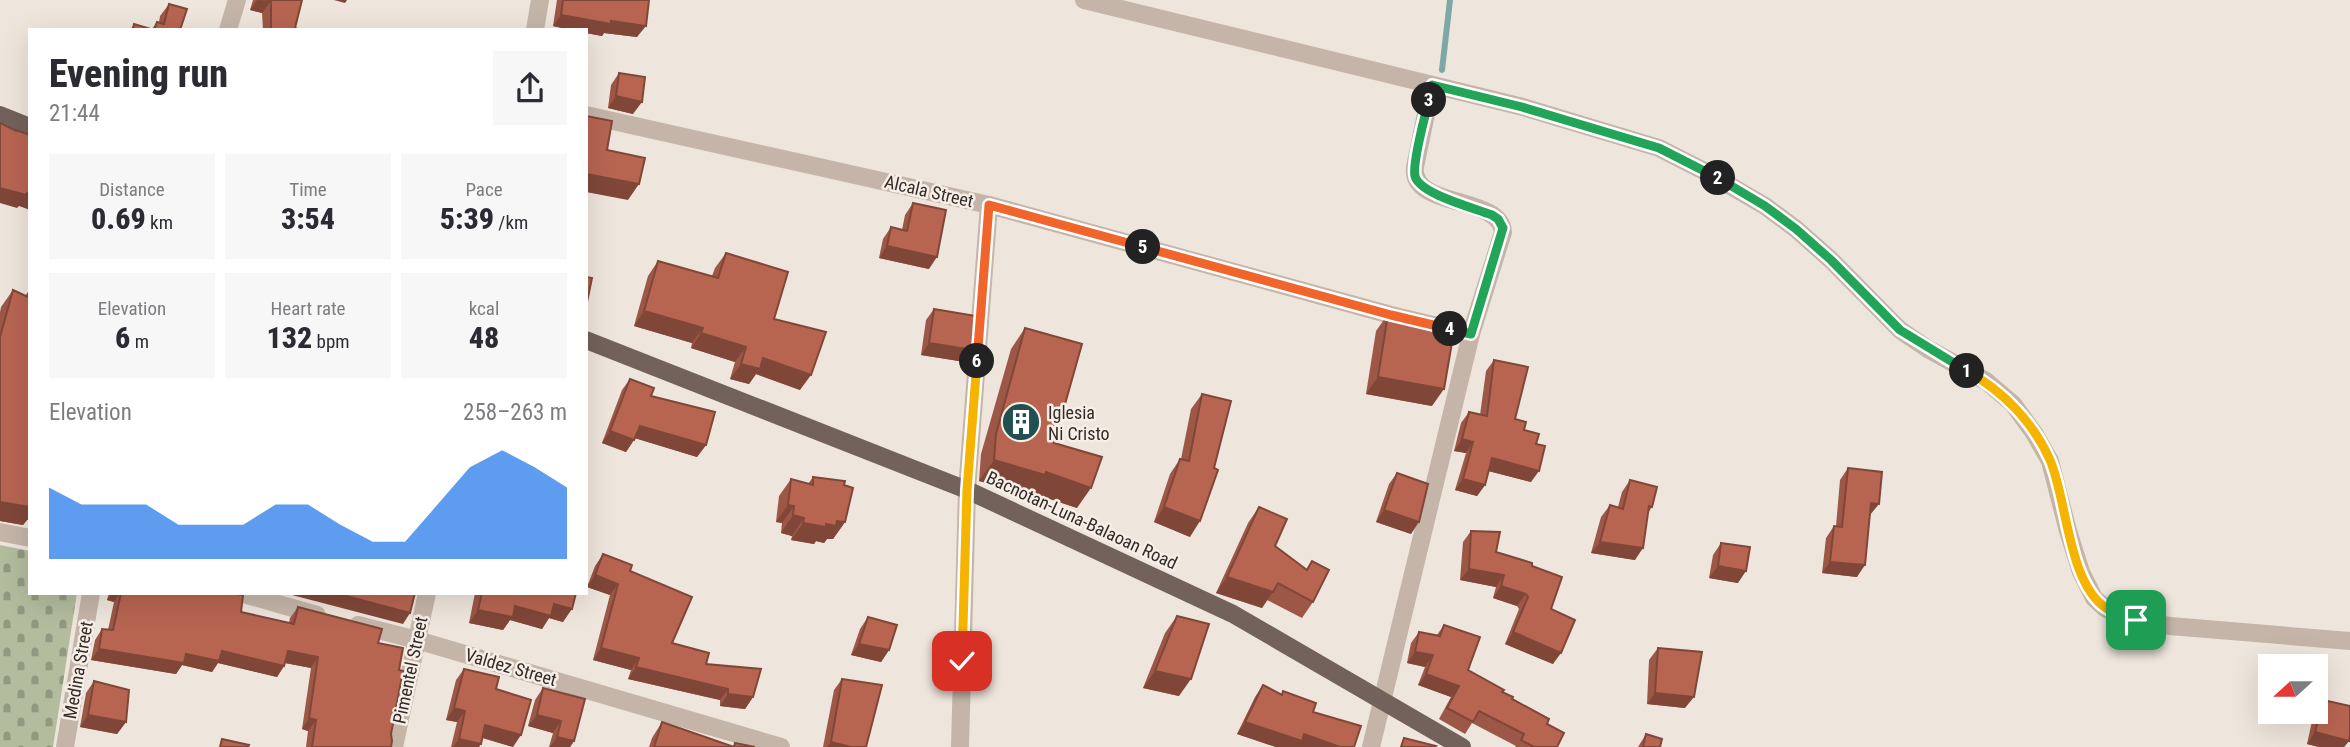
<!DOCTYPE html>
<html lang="en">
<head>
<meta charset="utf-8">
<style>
  :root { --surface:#fff; --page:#f7f7f7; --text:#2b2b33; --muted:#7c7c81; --accent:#1a73e8 }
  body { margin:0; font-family:"Roboto Condensed",sans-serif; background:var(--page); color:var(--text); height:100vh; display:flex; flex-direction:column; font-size:26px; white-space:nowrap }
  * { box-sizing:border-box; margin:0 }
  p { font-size:23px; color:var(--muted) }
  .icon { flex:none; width:38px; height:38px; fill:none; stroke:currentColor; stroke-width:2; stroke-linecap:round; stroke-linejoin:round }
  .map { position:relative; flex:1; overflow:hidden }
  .sheet { position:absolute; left:28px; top:28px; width:560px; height:567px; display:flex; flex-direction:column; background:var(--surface); border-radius:0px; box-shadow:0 7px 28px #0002 }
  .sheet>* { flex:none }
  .needle { width:46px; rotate:249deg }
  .buttons { position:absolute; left:2258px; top:654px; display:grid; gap:14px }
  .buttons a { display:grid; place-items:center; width:70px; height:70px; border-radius:0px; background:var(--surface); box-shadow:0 7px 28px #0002; font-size:35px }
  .pin { position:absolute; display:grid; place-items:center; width:60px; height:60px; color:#fff; margin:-30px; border-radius:14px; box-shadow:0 4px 10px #0006 }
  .km { position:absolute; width:35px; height:35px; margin:-18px; border-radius:50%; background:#222; color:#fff; font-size:19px; line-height:35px; text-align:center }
  .round { display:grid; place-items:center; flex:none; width:74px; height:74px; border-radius:0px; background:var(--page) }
  .summary { display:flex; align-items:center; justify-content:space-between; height:119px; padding:0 21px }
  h1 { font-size:38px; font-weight:800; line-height:52px }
  .stats { display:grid; grid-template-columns:repeat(3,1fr); gap:10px; height:119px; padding:7px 21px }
  .stats div { display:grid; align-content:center; border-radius:0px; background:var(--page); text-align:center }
  .stats b { font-size:30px; font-weight:800 }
  .stats small { font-size:19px; font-weight:400 }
  .stats p { font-size:19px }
  .chart { height:196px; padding:14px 21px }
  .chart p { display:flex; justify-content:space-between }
  .chart svg { width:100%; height:126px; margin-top:7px; fill:var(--accent); opacity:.7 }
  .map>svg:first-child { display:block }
</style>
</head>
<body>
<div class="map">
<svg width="2350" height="747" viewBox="0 0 2350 747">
  <defs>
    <pattern id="cemetery-stones" width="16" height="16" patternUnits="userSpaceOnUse" patternTransform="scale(1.75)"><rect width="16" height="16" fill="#b3bc9d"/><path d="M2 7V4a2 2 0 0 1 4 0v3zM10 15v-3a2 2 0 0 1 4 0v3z" fill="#929980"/></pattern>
  </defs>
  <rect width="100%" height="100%" fill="#eee5dc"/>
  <polygon fill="url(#cemetery-stones)" points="0,545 30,551 30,593 77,593 53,747 0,747"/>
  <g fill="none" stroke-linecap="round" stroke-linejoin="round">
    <polyline stroke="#7ea8a8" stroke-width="6" points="1442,70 1450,0"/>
    <g stroke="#c5b5a9" stroke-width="18">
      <polyline points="1084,0 1523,107 1659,148 1710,174 1765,206 1796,229 1831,260 1900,330 1928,349 1986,381 2013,404 2034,433 2050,461 2068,531 2081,572 2094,598 2105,608 2119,616 2170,626 2350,641"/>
      <polyline points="228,30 237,0"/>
      <polyline points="535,30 540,0"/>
      <polyline points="586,115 989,205 1391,315 1471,334"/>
      <polyline points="0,532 30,538"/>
      <polyline points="240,593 317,615"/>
      <polyline points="358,625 417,640 781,747"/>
      <polyline points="65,747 91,593"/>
      <polyline points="394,747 427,593"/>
      <polyline points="960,747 967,490 989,205"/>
      <path d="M1371,747L1471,334L1503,232C1501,195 1410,209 1415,167L1432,85"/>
    </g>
    <g stroke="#73625b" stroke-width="18">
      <polyline points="0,115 30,127"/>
      <polyline points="586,340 967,490 1233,614 1462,747"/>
    </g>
  </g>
  <g fill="#9d5746">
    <polygon points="253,0 302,0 295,28 300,30 263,30 262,13 250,10"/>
    <polygon points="557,0 649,0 637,37 604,33 602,36 586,33 586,30 571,30 553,26"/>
    <polygon points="169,4 180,30 130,30 134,24 152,29 157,22 159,22 160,16"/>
    <polygon points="619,73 633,114 608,108 611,85"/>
    <polygon points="913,203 929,269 879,258 883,239 891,227 902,230 905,215"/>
    <polygon points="726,253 774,319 800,390 756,374 749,384 730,379 735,362 691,348 692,343 634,326 648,276 658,261 712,276 715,268"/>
    <polygon points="30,289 27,520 23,525 0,521 0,312 1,307 13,290 25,296"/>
    <polygon points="934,309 973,350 965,362 921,355 926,320"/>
    <polygon points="1388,314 1432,406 1366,394 1376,331"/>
    <polygon points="1025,328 1054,443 1077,508 1032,493 1030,495 979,481 981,454 1011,349"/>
    <polygon points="1494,360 1515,419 1536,444 1531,482 1489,471 1485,485 1477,496 1455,490 1466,453 1454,451 1461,423 1469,412 1480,415 1486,371"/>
    <polygon points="630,379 651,396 706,445 697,457 635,438 626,452 602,443 622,390"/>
    <polygon points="1202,394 1190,537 1154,522 1170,474 1180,459 1181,459 1191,409"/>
    <polygon points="1848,468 1870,515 1857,577 1822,573 1826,538 1834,526 1836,526 1840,480"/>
    <polygon points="1397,473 1411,534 1376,522 1389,484"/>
    <polygon points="813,477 844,485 845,522 833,539 827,539 824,543 816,541 814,544 791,540 792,536 781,533 782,523 776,522 779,496 791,479 808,484"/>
    <polygon points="1630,480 1652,507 1648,513 1635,560 1591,553 1601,517 1610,505 1618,507 1622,492"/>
    <polygon points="1259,507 1275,546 1306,570 1312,561 1313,602 1302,618 1267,600 1262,608 1216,593 1248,523"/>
    <polygon points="1471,531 1496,552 1532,566 1551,609 1553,664 1505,644 1519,609 1517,606 1493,598 1496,587 1460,580 1463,542"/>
    <polygon points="1721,543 1738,583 1709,578 1713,555"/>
    <polygon points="603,554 630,571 672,643 706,664 753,697 745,709 720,706 720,700 628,679 631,670 593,660 610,595 587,587 595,566"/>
    <polygon points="109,593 229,593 241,612 289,623 290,618 298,607 378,643 399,670 391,734 391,747 306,747 308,731 302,729 311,668 285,663 284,666 277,677 218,663 212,672 182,665 176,674 91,660 95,640 102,629 108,630 114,602 107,600"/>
    <polygon points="475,593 576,593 563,622 549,618 542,629 510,620 503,630 469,623"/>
    <polygon points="1177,616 1179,696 1143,688 1165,633"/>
    <polygon points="868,617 889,650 881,662 851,655 860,629"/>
    <polygon points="1444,625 1468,670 1502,692 1547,724 1557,747 1515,747 1516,746 1472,723 1465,734 1439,719 1451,697 1418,685 1425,667 1407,663 1411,643 1419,632 1437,635"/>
    <polygon points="1658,648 1685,708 1647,704 1649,660"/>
    <polygon points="464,669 513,747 482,738 479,747 451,747 457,722 446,720 456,680"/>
    <polygon points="842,679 866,747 823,747 834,690"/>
    <polygon points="94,681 126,722 117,734 80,727 86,693"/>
    <polygon points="1263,685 1281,695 1283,691 1313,712 1354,747 1276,747 1237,734 1255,697"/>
    <polygon points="543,688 574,741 570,747 549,747 553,733 528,726 535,700"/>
    <polygon points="2323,700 2349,741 2344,747 2319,747 2307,744 2314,712 2315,712 2315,710"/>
    <polygon points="662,722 733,747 735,743 755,747 649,747 652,738"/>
    <polygon points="1646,734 1660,747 1638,747"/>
  </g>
  <g fill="#804739">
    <polygon points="257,0 271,1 262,13 250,10"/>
    <polygon points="334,0 347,0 345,3"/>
    <polygon points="561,15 611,21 646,26 637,37 604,33 602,36 586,33 586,30 571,30 553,26"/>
    <polygon points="616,96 642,102 633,114 608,108"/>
    <polygon points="586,174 639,184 628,200 586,192"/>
    <polygon points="0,188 30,194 30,210 19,206 17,208 0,203"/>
    <polygon points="887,246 937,257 929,269 879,258"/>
    <polygon points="644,311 703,328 692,343 634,326"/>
    <polygon points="701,333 746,347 735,362 691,348"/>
    <polygon points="929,343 973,350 965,362 921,355"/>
    <polygon points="763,358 811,375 800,390 756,374 749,384 730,379 741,364"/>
    <polygon points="1378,377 1444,389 1432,406 1366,394"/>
    <polygon points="640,426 706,445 697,457 631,437"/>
    <polygon points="610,431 634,440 626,452 602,443"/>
    <polygon points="1462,439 1473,442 1466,453 1454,451"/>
    <polygon points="1492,458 1539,471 1531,482 1484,470"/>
    <polygon points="994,460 1046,472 1091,488 1077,508 1032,493 1030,495 979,481"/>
    <polygon points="1463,479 1485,485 1477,496 1455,490"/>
    <polygon points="0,502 30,507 30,520 27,520 23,525 0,521"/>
    <polygon points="1871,503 1879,504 1870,515"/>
    <polygon points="788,505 794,506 782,523 776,522"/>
    <polygon points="1164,507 1200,521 1190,537 1154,522"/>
    <polygon points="1384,510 1419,522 1411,534 1376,522"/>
    <polygon points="793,515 804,518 792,536 781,533"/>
    <polygon points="837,521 845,522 833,539 827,539 824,543 816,541 814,544 791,540 803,523 826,524"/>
    <polygon points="1600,542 1643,548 1635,560 1591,553"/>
    <polygon points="1830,562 1865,565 1857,577 1822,573"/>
    <polygon points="1718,566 1746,571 1738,583 1709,578"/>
    <polygon points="1469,569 1504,575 1496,587 1460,580"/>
    <polygon points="595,575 618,584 610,595 587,587"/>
    <polygon points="1227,577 1273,592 1262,608 1216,593"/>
    <polygon points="1501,586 1526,594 1517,606 1493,598"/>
    <polygon points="112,593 120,593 114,602 107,600"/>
    <polygon points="294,593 335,593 410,613 403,624 292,595"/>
    <polygon points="554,604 572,609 563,622 549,618 542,629 510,620 503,630 469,623 478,610 515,606"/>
    <polygon points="1513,632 1561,653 1553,664 1505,644"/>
    <polygon points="859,644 889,650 881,662 851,655"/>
    <polygon points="601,648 639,658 631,670 593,660"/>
    <polygon points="99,649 186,654 222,651 284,666 277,677 218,663 212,672 182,665 176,674 91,660"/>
    <polygon points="288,651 318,657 311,668 280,662"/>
    <polygon points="1415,652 1433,655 1425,667 1407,663"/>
    <polygon points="636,667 728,689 720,700 628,679"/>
    <polygon points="1155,671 1191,679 1179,696 1143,688"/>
    <polygon points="1426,674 1459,686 1451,697 1418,685"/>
    <polygon points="1655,693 1694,697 1685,708 1647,704"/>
    <polygon points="728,694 753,697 745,709 720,706"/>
    <polygon points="454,708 465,711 457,722 446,720"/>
    <polygon points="88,715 126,722 117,734 80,727"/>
    <polygon points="537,715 561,721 553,733 528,726"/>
    <polygon points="309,718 316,720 308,731 302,729"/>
    <polygon points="1245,722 1304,734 1340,747 1276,747 1237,734"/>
    <polygon points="485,725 521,735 513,747 477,736"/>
    <polygon points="2315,732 2349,741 2344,747 2319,747 2307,744"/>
    <polygon points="557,737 574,741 570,747 550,747"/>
    <polygon points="459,739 481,744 479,747 453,747"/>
    <polygon points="831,742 851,747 827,747"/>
  </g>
  <g fill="#b76551" stroke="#804739" stroke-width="2">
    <polygon points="266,0 302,0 295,28 300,30 271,30 271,1"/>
    <polygon points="563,0 649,0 646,26 611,21 611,24 561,15"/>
    <polygon points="169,4 187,9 180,30 133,30 134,24 154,30 157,22 164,24"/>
    <polygon points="619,73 645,77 642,102 616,96"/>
    <polygon points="586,116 612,121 607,150 645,158 639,184 586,174"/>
    <polygon points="0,123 16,131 16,130 30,135 30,194 27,193 26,195 0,188"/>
    <polygon points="913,203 946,210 937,257 887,246 891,227 907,231"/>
    <polygon points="726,253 788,272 774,319 826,332 811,375 763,358 760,369 741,364 746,347 701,333 703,328 644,311 658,261 718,278"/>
    <polygon points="586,277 592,278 587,302 586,302"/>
    <polygon points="13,290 28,297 30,291 30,507 0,502 0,337"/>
    <polygon points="934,309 976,316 973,350 929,343"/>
    <polygon points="1388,314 1455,325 1444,389 1378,377"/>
    <polygon points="1025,328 1082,344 1054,443 1102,457 1091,488 1046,472 1045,475 994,460 996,434"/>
    <polygon points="1494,360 1528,367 1515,419 1526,422 1524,430 1539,434 1536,444 1545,446 1539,471 1492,458 1485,485 1463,479 1473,442 1462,439 1469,412 1487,416"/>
    <polygon points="630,379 654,388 651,396 715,412 706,445 640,426 634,440 610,431"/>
    <polygon points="1202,394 1231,401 1214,468 1218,470 1200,521 1164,507 1180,459 1189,461"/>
    <polygon points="1848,468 1882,472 1879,504 1871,503 1865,565 1830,562 1834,526 1842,527"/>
    <polygon points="1397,473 1428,484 1419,522 1384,510"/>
    <polygon points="813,477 845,481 844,485 853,488 845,522 837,521 836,526 826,524 826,527 803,523 804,518 793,515 794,506 788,505 791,479 813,485"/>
    <polygon points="1630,480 1657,487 1652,507 1649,506 1643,548 1600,542 1610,505 1623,509"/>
    <polygon points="1259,507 1287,519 1275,546 1307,570 1312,561 1329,570 1313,602 1278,583 1273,592 1227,577"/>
    <polygon points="1471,531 1500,532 1496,552 1532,563 1532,566 1562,577 1551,609 1575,620 1561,653 1513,632 1528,597 1526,594 1501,586 1504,575 1469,569"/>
    <polygon points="1721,543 1750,547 1746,571 1718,566"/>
    <polygon points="603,554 632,565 630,571 692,597 672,643 709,653 706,664 761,669 753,697 728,694 728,689 636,667 639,658 601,648 618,584 595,575"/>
    <polygon points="121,593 229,593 243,595 241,612 294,624 298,607 382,629 378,643 403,648 399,670 403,671 391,734 392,741 391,747 312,747 316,720 309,718 318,657 288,651 284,666 222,651 219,661 186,654 184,663 99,649 102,629 113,630"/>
    <polygon points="335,593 415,593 410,613"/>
    <polygon points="482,593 576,593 572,609 554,604 551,616 515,606 513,617 478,610"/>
    <polygon points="1177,616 1209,624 1191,679 1155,671"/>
    <polygon points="868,617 897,625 889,650 859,644"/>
    <polygon points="1444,625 1480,637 1468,670 1504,690 1502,692 1513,697 1512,699 1549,719 1547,724 1564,733 1557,747 1534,747 1521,740 1524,734 1479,711 1473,722 1447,708 1459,686 1426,674 1433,655 1415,652 1419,632 1440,636"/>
    <polygon points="1658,648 1702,652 1694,697 1655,693"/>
    <polygon points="464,669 499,677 496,689 531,700 521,735 485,725 481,744 459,739 465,711 454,708"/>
    <polygon points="842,679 882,685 866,747 851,747 831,742"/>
    <polygon points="94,681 129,690 126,722 88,715"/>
    <polygon points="1263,685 1282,695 1283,691 1316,703 1313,712 1361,726 1354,747 1340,747 1304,734 1302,741 1245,722"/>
    <polygon points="543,688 585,699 574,741 557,737 561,721 537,715"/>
    <polygon points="2323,700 2350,706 2350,735 2349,741 2315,732"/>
    <polygon points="662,722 734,747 654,747"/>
    <polygon points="1646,734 1662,739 1660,747 1643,747"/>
    <polygon points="1404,738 1436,746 1435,747 1401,747"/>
    <polygon points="222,739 249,745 248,747 220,747"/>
    <polygon points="735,743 755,747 734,747"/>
  </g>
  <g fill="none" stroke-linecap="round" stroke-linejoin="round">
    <g stroke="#fff" stroke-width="14">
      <path id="split-1" d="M1967,371C2003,391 2033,422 2050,460C2067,499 2068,583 2106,608C2115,615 2125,617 2136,620"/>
    </g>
    <g stroke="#fff" stroke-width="14">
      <polyline id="split-2" points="1718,178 1765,206 1796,229 1831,260 1900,330 1967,371"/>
    </g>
    <g stroke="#fff" stroke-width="14">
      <polyline id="split-3" points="1429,100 1432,85 1522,107 1659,148 1718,178"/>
    </g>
    <g stroke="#fff" stroke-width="14">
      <path id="split-4" d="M1429,100C1425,116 1412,163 1415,176C1419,194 1475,208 1492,215L1498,219L1503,228L1471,334L1450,329"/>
    </g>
    <g stroke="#fff" stroke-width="14">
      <polyline id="split-5" points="1143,247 1391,315 1450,329"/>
    </g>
    <g stroke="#fff" stroke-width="14">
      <polyline id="split-6" points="977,361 989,205 1143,247"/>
    </g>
    <g stroke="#fff" stroke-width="14">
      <polyline id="split-7" points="962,661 967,490 977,361"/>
    </g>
    <use href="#split-1" stroke="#f5b400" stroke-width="9"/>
    <use href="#split-2" stroke="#22a559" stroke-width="9"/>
    <use href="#split-3" stroke="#22a559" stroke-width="9"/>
    <use href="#split-4" stroke="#22a559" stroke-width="9"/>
    <use href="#split-5" stroke="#f0652b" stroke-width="9"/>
    <use href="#split-6" stroke="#f0652b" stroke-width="9"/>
    <use href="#split-7" stroke="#f5b400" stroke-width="9"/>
  </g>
  <defs>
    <g id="building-disc" transform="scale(2.0125)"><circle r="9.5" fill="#224f50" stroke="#f7efe7"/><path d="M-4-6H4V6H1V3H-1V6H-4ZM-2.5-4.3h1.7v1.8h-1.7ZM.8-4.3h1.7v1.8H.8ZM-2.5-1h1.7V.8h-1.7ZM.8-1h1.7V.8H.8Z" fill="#fff"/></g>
  </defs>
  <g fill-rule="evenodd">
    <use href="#building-disc" x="1021" y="422"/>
  </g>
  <g text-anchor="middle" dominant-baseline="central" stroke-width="5" stroke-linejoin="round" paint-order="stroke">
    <g font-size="18" fill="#332b28" stroke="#f7efe7">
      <text transform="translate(929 191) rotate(13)">Alcala Street</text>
      <text transform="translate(1082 520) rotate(25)">Bacnotan-Luna-Balaoan Road</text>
      <text transform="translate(511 667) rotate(16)">Valdez Street</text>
      <text transform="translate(78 670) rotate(-80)">Medina Street</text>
      <text transform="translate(410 670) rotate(-78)">Pimentel Street</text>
    </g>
    <g font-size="18" fill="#332b28" stroke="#f7efe7" text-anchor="start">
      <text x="1048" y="412">Iglesia<tspan x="1048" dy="21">Ni Cristo</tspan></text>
    </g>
  </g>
</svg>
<div class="buttons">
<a><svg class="needle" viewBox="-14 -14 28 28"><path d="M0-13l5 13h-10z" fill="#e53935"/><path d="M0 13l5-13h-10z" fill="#7c7c81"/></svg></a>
</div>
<div class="pin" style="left:2136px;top:620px;background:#1e9e55"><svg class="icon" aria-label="arrive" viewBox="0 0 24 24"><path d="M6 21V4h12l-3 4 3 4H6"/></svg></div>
<div class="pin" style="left:962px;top:661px;background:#d93025"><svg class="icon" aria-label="check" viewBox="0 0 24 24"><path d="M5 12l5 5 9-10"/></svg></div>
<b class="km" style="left:1967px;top:371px">1</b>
<b class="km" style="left:1718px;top:178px">2</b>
<b class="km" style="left:1429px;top:100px">3</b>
<b class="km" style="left:1450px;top:329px">4</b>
<b class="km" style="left:1143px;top:247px">5</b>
<b class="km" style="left:977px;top:361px">6</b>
<section class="sheet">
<div class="summary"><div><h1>Evening run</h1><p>21:44</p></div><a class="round"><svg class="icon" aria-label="share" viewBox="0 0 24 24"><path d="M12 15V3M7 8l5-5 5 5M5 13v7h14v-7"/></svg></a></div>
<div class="stats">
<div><p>Distance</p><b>0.69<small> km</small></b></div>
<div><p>Time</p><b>3:54</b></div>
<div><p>Pace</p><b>5:39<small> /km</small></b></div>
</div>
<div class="stats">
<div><p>Elevation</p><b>6<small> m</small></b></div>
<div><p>Heart rate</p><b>132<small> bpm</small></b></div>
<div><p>kcal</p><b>48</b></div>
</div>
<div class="chart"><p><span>Elevation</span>258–263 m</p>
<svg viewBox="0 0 160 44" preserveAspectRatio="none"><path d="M0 44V19L10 25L20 25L30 25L40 32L50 32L60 32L70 25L80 25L90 32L100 38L110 38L120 25L130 12L140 6L150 12L160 19V44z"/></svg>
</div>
</section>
</div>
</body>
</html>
